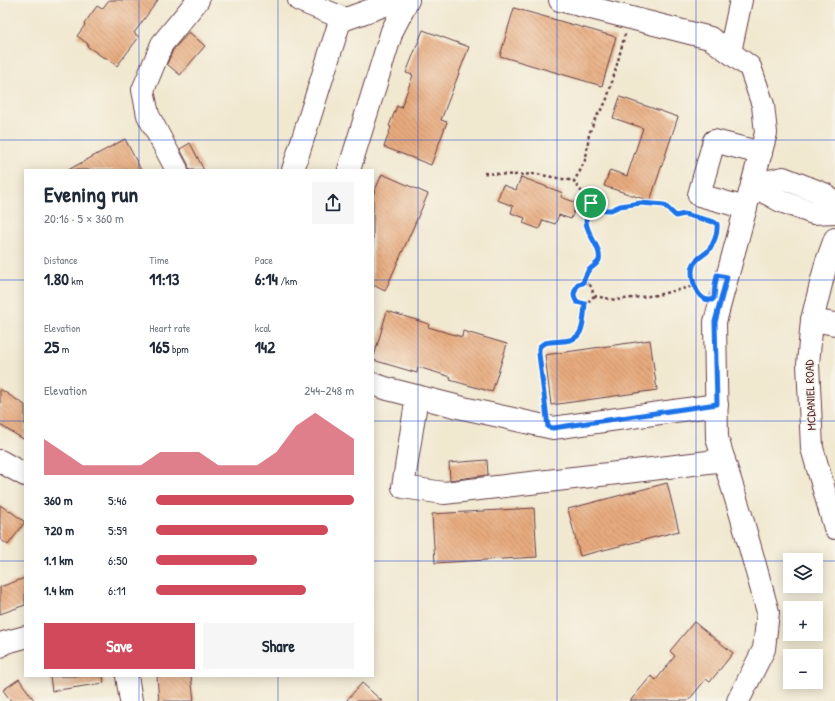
<!DOCTYPE html>
<html lang="en">
<head>
<meta charset="utf-8">
<style>
  :root { --surface:#fff; --page:#f6f6f7; --text:#1f2937; --muted:#747a83; --accent:#d1495b }
  body { margin:0; font-family:"Patrick Hand",sans-serif; background:var(--page); color:var(--text); height:100vh; display:flex; flex-direction:column; font-size:15px; white-space:nowrap }
  * { box-sizing:border-box; margin:0 }
  p { font-size:13px; color:var(--muted) }
  .icon { flex:none; width:22px; height:22px; fill:none; stroke:currentColor; stroke-width:2; stroke-linecap:round; stroke-linejoin:round }
  .map { position:relative; flex:1; overflow:hidden }
  .side { position:absolute; left:24px; top:169px; width:350px; height:508px; display:flex; flex-direction:column; background:var(--surface); border-radius:0px; box-shadow:0 2px 10px #0003 }
  .side>* { flex:none }
  .controls { position:absolute; left:783px; top:553px; display:grid; gap:8px }
  .controls a { display:grid; place-items:center; width:40px; height:40px; border-radius:0px; background:var(--surface); box-shadow:0 2px 10px #0003; font-size:20px }
  .pin { position:absolute; display:grid; place-items:center; width:34px; height:34px; color:#fff; margin:-17px; border:2px solid #fff; border-radius:50%; box-shadow:0 1px 4px #0007 }
  .round { display:grid; place-items:center; flex:none; width:42px; height:42px; border-radius:0px; background:var(--page) }
  .overview { display:flex; align-items:center; justify-content:space-between; height:68px; padding:0 20px }
  h1 { font-size:22px; font-weight:700; line-height:30px }
  .metrics { display:grid; grid-template-columns:repeat(3,1fr); gap:6px; height:68px; padding:4px 20px }
  .metrics div { display:grid; align-content:center }
  .metrics b { font-size:17px; font-weight:700 }
  .metrics small { font-size:11px; font-weight:400 }
  .metrics p { font-size:11px }
  .chart { height:112px; padding:8px 20px }
  .chart p { display:flex; justify-content:space-between }
  .chart svg { width:100%; height:72px; margin-top:4px; fill:var(--accent); opacity:.7 }
  .action { display:flex; gap:8px; margin-top:auto; padding:8px 20px }
  .action a { flex:1; height:46px; border-radius:0px; background:var(--accent); color:#fff; font-size:16px; font-weight:700; line-height:46px; text-align:center }
  .action a+a { background:var(--page); color:var(--text) }
  ul { padding:0 20px; list-style:none; font-size:13px }
  li { display:grid; grid-template-columns:64px 48px 1fr; align-items:center; height:30px }
  li i { height:10px; border-radius:5px; background:var(--accent) }
  .map>svg:first-child { display:block }
</style>
</head>
<body>
<div class="map">
<svg width="835" height="701" viewBox="0 0 835 701">
  <defs>
    <pattern id="building-back-hatch" width="6" height="6" patternUnits="userSpaceOnUse"><rect width="6" height="6" fill="#e7aa7e"/><path d="M-1 5l2 2M0 0l6 6M5-1l2 2" fill="none" stroke="#bd8a67"/></pattern>
  </defs>
  <rect width="100%" height="100%" fill="#f7f3e8"/>
  <filter id="ink" filterUnits="userSpaceOnUse"><feTurbulence type="fractalNoise" baseFrequency=".025" numOctaves="2"/><feDisplacementMap in="SourceGraphic" scale="8" xChannelSelector="R" yChannelSelector="G"/><feConvolveMatrix kernelMatrix="1 2 1 2 8 2 1 2 1" color-interpolation-filters="sRGB"/></filter>
  <filter id="wash" filterUnits="userSpaceOnUse"><feTurbulence type="fractalNoise" baseFrequency=".012" numOctaves="4" result="noise"/><feDisplacementMap in="SourceGraphic" scale="16" xChannelSelector="R" yChannelSelector="G"/><feGaussianBlur stdDeviation="0.9" result="paint"/><feColorMatrix in="noise" values="0 0 0 0 0 0 0 0 0 0 0 0 0 0 0 0 0 1.4 0 .05"/><feComposite in="paint" operator="in"/></filter>
  <g filter="url(#wash)">
    <rect width="100%" height="100%" fill="#f1e8d0"/>
    <g id="blocks">
      <g fill="url(#building-back-hatch)">
        <polygon points="109,0 158,0 134,33 139,37 117,66 105,57 104,58 87,46 88,44 77,36 85,25 84,24 97,6 102,9"/>
        <polygon points="514,8 616,37 602,86 500,56"/>
        <polygon points="423,30 469,47 441,120 447,122 431,165 384,147 391,127 389,126 397,106 401,108 413,75 406,73"/>
        <polygon points="189,32 205,46 180,75 167,64 173,50"/>
        <polygon points="620,97 678,117 650,201 604,186 610,170 627,176 643,128 613,118"/>
        <polygon points="125,139 141,170 68,170"/>
        <polygon points="190,143 204,170 189,170 188,164 180,149"/>
        <polygon points="382,174 428,194 385,291 373,285 373,195"/>
        <polygon points="521,177 563,193 561,197 577,203 571,219 559,215 555,224 543,220 539,229 523,223 525,218 511,213 513,206 497,200 503,185 516,190"/>
        <polygon points="387,311 429,324 428,327 462,337 463,331 507,344 492,392 450,380 451,377 418,367 417,373 373,360"/>
        <polygon points="650,340 657,390 551,405 545,355"/>
        <polygon points="0,389 25,405 25,440 0,425"/>
        <polygon points="487,460 488,475 450,480 449,463"/>
        <polygon points="667,483 679,531 580,556 568,509"/>
        <polygon points="0,505 10,512 10,511 25,522 8,545 0,539"/>
        <polygon points="534,508 537,557 435,563 432,514"/>
        <polygon points="25,578 25,605 0,614 0,587"/>
        <polygon points="694,622 733,653 710,682 706,679 688,701 630,701 651,676 656,680 675,656 670,651"/>
        <polygon points="50,676 103,676 104,683 52,691"/>
        <polygon points="157,676 191,676 194,701 159,701"/>
        <polygon points="19,679 31,696 35,701 11,701 3,690"/>
        <polygon points="362,683 382,701 346,701"/>
      </g>
    </g>
  </g>
  <g filter="url(#ink)">
    <use href="#blocks" fill-opacity="0" stroke="#633d44" stroke-width="1"/>
    <g fill="none" stroke-linecap="round" stroke-linejoin="round">
      <g stroke="#633d44" stroke-width="24">
        <g id="minor">
          <polyline points="299,0 345,19"/>
          <polyline points="560,0 710,38 750,67 763,105 766,133 715,322 717,438 741,515 768,612 764,649 738,701"/>
          <polyline points="730,52 741,0"/>
          <polyline points="177,170 148,115 143,90 162,44 198,0"/>
          <polyline points="293,170 340,21 399,0"/>
          <polyline points="349,170 392,31 408,0"/>
          <polyline points="752,185 783,178 824,194 835,203"/>
          <polyline points="752,185 781,201 813,213 835,212"/>
          <polyline points="746,208 699,195 714,141 761,153"/>
          <polyline points="835,239 826,264 812,320 808,364 812,448 835,528"/>
          <polyline points="812,320 835,324"/>
          <polyline points="373,384 388,389 463,408 553,428 717,405"/>
          <polyline points="417,396 403,487 444,493 652,469 724,460"/>
          <polyline points="0,461 25,475"/>
          <polyline points="0,646 3,643 25,637"/>
          <polyline points="127,676 131,701"/>
        </g>
      </g>
      <g stroke="#633d44" stroke-width="2.5" stroke-dasharray="3 3" stroke-linecap="butt">
        <path d="M625,34L615,72L606,102L595,119L589,134L586,158L580,171L574,181L577,186L591,203L599,209L605,210H611L620,206L641,203L652,204L664,205L676,216L684,214L714,222L717,224C718,233 714,244 708,250C704,255 698,258 695,263C688,274 695,289 703,298"/>
        <polyline points="484,173 514,175 536,174 574,181"/>
        <path d="M583,283L578,285C573,292 572,295 577,302L585,304L589,301L594,296L592,289L589,283H583C584,279 586,275 588,271C591,267 597,265 599,260C602,248 586,234 586,221C586,215 588,209 591,203"/>
        <polyline points="594,296 616,300 657,295 694,286"/>
        <path d="M546,408L539,354C539,352 539,350 539,348C545,336 569,347 579,334C584,328 584,312 585,304"/>
      </g>
      <use href="#minor" stroke="#fff" stroke-width="22"/>
    </g>
  </g>
  <g fill="none" stroke-linecap="round" stroke-linejoin="round" filter="url(#ink)">
    <g stroke="#fff" stroke-width="8">
      <path id="route" d="M591,203L599,209L606,210H611L620,206L641,203L664,205L676,216L684,214L714,222L717,224C718,233 714,244 708,251C703,256 695,259 693,266C690,275 695,293 703,298C705,300 709,300 712,300L714,298L715,285L717,275L727,277L715,322L717,404L553,428L548,427L539,354C539,352 539,350 539,348C545,336 570,347 579,334C584,328 584,312 585,304L577,302C572,295 574,292 578,284L583,283C584,279 586,275 588,271C591,267 597,265 599,260C602,248 586,234 586,221C586,215 588,209 591,203Z"/>
    </g>
    <use href="#route" stroke="#1a73e8" stroke-width="5"/>
  </g>
  <path fill="none" stroke="#1d4ed8" stroke-width="1" stroke-opacity="0.55" d="M139,0V170M278,0V170M418,0V701M557,0V701M696,0V701M0,140H835M0,280H25M373,280H835M0,421H25M373,421H835M0,561H25M373,561H790M816,561H835M139,676V701M278,676V701"/>
  <g text-anchor="middle" dominant-baseline="central" stroke-width="3" stroke-linejoin="round" paint-order="stroke">
    <g font-size="12" fill="#4a1f2b" stroke="#f7f3e8">
      <text transform="translate(810 395) rotate(-92)">MCDANIEL ROAD</text>
    </g>
  </g>
</svg>
<div class="controls">
<a><svg class="icon" aria-label="layers" viewBox="0 0 24 24"><path d="M12 4l9 5-9 5-9-5zM3 14l9 5 9-5"/></svg></a>
<a>+</a>
<a>−</a>
</div>
<div class="pin" style="left:591px;top:203px;background:#1e9e55"><svg class="icon" aria-label="arrive" viewBox="0 0 24 24"><path d="M6 21V4h12l-3 4 3 4H6"/></svg></div>
<section class="side">
<div class="overview"><div><h1>Evening run</h1><p>20:16 · 5 × 360 m</p></div><a class="round"><svg class="icon" aria-label="share" viewBox="0 0 24 24"><path d="M12 15V3M7 8l5-5 5 5M5 13v7h14v-7"/></svg></a></div>
<div class="metrics">
<div><p>Distance</p><b>1.80<small> km</small></b></div>
<div><p>Time</p><b>11:13</b></div>
<div><p>Pace</p><b>6:14<small> /km</small></b></div>
</div>
<div class="metrics">
<div><p>Elevation</p><b>25<small> m</small></b></div>
<div><p>Heart rate</p><b>165<small> bpm</small></b></div>
<div><p>kcal</p><b>142</b></div>
</div>
<div class="chart"><p><span>Elevation</span>244–248 m</p>
<svg viewBox="0 0 160 44" preserveAspectRatio="none"><path d="M0 44V22L10 30L20 38L30 38L40 38L50 38L60 30L70 30L80 30L90 38L100 38L110 38L120 30L130 14L140 6L150 14L160 22V44z"/></svg>
</div>
<ul>
<li><b>360 m</b>5:46<i style="width:100%"></i></li>
<li><b>720 m</b>5:59<i style="width:87%"></i></li>
<li><b>1.1 km</b>6:50<i style="width:51%"></i></li>
<li><b>1.4 km</b>6:11<i style="width:76%"></i></li>
</ul>
<div class="action"><a>Save</a><a>Share</a></div>
</section>
</div>
</body>
</html>
